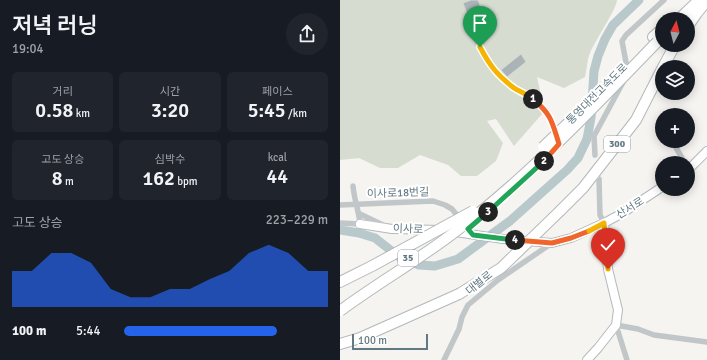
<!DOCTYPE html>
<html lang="ko">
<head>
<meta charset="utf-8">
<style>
  :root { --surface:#171b24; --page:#20242c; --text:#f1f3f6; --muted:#9ea1a6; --accent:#2563eb }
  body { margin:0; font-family:Signika,"Noto Sans KR",sans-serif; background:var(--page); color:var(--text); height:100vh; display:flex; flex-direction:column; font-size:15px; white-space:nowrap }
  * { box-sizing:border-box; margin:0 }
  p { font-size:13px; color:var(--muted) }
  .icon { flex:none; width:22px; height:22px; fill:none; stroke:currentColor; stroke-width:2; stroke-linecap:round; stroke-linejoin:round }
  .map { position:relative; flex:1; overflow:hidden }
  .sheet { display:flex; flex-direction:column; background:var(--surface); width:340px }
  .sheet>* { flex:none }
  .needle { width:26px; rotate:7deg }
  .buttons { position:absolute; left:315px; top:12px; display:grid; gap:8px }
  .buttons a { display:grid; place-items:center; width:40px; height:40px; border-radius:50%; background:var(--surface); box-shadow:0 2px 10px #0003; font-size:20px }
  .scale { position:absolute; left:12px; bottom:10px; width:76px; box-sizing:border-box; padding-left:4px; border:2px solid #627983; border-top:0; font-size:11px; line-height:14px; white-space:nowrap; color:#627983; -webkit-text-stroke:3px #fff; paint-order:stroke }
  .pin { position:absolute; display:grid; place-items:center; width:34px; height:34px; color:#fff; margin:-41px -17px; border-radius:50% 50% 50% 0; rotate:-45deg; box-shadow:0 0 4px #0007 }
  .pin .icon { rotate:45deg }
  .km { position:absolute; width:20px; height:20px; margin:-10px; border-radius:50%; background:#222; color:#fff; font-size:11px; line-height:20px; text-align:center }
  .round { display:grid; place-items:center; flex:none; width:42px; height:42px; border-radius:21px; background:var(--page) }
  .head { display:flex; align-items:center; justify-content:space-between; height:68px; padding:0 12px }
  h1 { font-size:22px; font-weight:600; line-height:30px }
  .stats { display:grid; grid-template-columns:repeat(3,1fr); gap:6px; height:68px; padding:4px 12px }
  .stats div { display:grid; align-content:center; border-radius:6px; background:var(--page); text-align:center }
  .stats b { font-size:20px; font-weight:600 }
  .stats small { font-size:11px; font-weight:400 }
  .stats p { font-size:11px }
  .chart { height:112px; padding:8px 12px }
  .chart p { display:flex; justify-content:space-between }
  .chart svg { width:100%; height:72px; margin-top:4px; fill:var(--accent); opacity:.7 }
  ul { padding:0 12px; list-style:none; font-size:13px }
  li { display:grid; grid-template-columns:64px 48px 1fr; align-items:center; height:30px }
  li i { height:10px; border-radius:5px; background:var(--accent) }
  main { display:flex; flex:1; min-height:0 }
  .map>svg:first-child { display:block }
</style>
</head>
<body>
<main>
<section class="sheet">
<div class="head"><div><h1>저녁 러닝</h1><p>19:04</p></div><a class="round"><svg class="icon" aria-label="share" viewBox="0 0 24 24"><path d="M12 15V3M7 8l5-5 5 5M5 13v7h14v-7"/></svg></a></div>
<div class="stats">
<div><p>거리</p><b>0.58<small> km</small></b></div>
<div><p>시간</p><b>3:20</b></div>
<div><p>페이스</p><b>5:45<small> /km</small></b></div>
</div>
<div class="stats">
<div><p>고도 상승</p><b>8<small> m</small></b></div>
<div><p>심박수</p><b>162<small> bpm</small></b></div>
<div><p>kcal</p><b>44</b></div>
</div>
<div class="chart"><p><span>고도 상승</span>223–229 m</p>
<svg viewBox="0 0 160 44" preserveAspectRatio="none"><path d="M0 44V22L10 22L20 11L30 11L40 17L50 33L60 38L70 38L80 33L90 33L100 27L110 22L120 11L130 6L140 11L150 22L160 22V44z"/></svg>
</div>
<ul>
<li><b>100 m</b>5:44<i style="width:75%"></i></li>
</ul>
</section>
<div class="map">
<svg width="367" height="360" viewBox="0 0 367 360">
  <rect width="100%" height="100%" fill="#f5f4f0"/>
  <path fill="#d7dcd1" d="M0,0H277C277,8 255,41 250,53C247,60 247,69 245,77L224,88L197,77L202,100V114L174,146L156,119L147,121L163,143L156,161L137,176H121L108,165L80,155L58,168H40L19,158L0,160Z"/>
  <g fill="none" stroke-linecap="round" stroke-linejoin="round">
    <polyline stroke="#b8c8cb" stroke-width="9" points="0,230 19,233 35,238 58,256 79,265 95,266 118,259 170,221 227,170 238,158 247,139 251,118 254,71 258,56 265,39 273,25 299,0"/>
  </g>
  <g fill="#aab4b7" stroke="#d6d5d3">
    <polygon points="131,0 138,0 145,18 141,19 146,33 136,37 123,3"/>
    <polygon points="181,54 186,62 167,77 161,70"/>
  </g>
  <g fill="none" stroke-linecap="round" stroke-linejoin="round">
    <g stroke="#b3babd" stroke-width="10">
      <g id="secondary">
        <polyline points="348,170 367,151"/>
        <polyline points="20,224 52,229 102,230 163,239 212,243 231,238 264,223"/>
        <polyline points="247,360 258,348 276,325 278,310 268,269 264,223 281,214 322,187"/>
      </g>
    </g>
    <g stroke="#b4b8ba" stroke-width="12">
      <g id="highway">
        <polyline points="339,19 359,0"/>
        <polyline points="348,26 357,13 367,1"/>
        <polyline points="313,37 322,29"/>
        <polyline points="323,67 335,45"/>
        <polyline points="220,211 243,188 296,120 322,69"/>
        <polyline points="0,282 32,266"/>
        <polyline points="0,344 20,338 119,294"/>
      </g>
    </g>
    <g stroke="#c1c6c8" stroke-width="2.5">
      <path d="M139,41C141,61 160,79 176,89C186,95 197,100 204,109C210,116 213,123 215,131"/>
      <polyline points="128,229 147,213"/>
    </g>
    <g stroke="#c1c6c8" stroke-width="5.5">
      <polyline points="332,141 345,163"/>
      <polyline points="255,155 254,136 288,73 282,41 286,35 324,0"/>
      <polyline points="259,179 260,215 264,223"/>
      <polyline points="0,205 93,201 105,205 112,209 133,235"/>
      <polyline points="20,214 43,225"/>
      <path d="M0,223L20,224C19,211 14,199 13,186"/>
      <polyline points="104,360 119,329 122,317 128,305 158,280 212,243"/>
      <polyline points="287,360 276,325 298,329 314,335 367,342"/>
    </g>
    <use href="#secondary" stroke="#fff" stroke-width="8"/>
    <use href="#highway" stroke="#fff" stroke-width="10"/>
    <g stroke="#b4b8ba" stroke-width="12" stroke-linecap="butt">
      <g id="highway-bridge">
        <polyline points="203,147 249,103"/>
        <polyline points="32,266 133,211"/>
        <polyline points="119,294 161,268 220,211"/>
        <path d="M0,311C39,282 82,258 120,228C192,173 254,107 317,42"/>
      </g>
    </g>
    <use href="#highway-bridge" stroke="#fff" stroke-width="10"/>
  </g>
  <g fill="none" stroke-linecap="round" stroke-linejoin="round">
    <g stroke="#fff" stroke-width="8">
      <path id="split-1" d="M140,47C150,66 157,75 174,88C180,92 187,94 193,99"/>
    </g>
    <g stroke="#fff" stroke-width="8">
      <path id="split-2" d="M193,99C212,115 212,122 219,144L204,161"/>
    </g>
    <g stroke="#fff" stroke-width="8">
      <polyline id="split-3" points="148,212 204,161"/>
    </g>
    <g stroke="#fff" stroke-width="8">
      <polyline id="split-4" points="148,212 128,229 133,235 175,240"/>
    </g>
    <g stroke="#fff" stroke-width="8">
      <polyline id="split-5" points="175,240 212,243 231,238 249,231"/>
    </g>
    <g stroke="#fff" stroke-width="8">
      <polyline id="split-6" points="249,231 264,223 268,269"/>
    </g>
    <use href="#split-1" stroke="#f5b400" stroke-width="5"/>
    <use href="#split-2" stroke="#f0652b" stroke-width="5"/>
    <use href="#split-3" stroke="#22a559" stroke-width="5"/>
    <use href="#split-4" stroke="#22a559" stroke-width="5"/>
    <use href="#split-5" stroke="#f0652b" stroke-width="5"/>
    <use href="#split-6" stroke="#f5b400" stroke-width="5"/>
  </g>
  <g text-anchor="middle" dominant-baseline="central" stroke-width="4" stroke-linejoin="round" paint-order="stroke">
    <g fill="#fff" stroke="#91a1a8" stroke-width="1">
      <rect x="264" y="136" width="26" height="16" rx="3"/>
      <rect x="58" y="250" width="20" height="16" rx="3"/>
    </g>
    <g font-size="10" font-weight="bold" fill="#627983">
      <text x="277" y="144">300</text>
      <text x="68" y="258">35</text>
    </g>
    <g font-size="11" fill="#627983" stroke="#fff">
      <text transform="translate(257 94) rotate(-45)">통영대전고속도로</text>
      <text transform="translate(58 193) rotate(-2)">이사로18번길</text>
      <text transform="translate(290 208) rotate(-32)">산서로</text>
      <text transform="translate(68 229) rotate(2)">이사로</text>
      <text transform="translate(139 283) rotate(-39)">대별로</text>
    </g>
  </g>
</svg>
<div class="buttons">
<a><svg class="needle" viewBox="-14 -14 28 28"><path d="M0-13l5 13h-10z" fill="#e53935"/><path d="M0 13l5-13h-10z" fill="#9ea1a6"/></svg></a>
<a><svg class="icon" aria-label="layers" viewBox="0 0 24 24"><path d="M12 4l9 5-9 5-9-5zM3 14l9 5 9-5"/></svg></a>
<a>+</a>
<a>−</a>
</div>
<div class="scale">100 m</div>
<div class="pin" style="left:140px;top:47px;background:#1e9e55"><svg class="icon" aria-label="arrive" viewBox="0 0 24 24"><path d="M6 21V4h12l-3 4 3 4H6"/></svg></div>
<div class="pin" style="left:268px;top:269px;background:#d93025"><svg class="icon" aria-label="check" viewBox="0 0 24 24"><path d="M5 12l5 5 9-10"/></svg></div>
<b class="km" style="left:193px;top:99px">1</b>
<b class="km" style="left:204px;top:161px">2</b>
<b class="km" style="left:148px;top:212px">3</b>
<b class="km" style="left:175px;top:240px">4</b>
</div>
</main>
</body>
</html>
